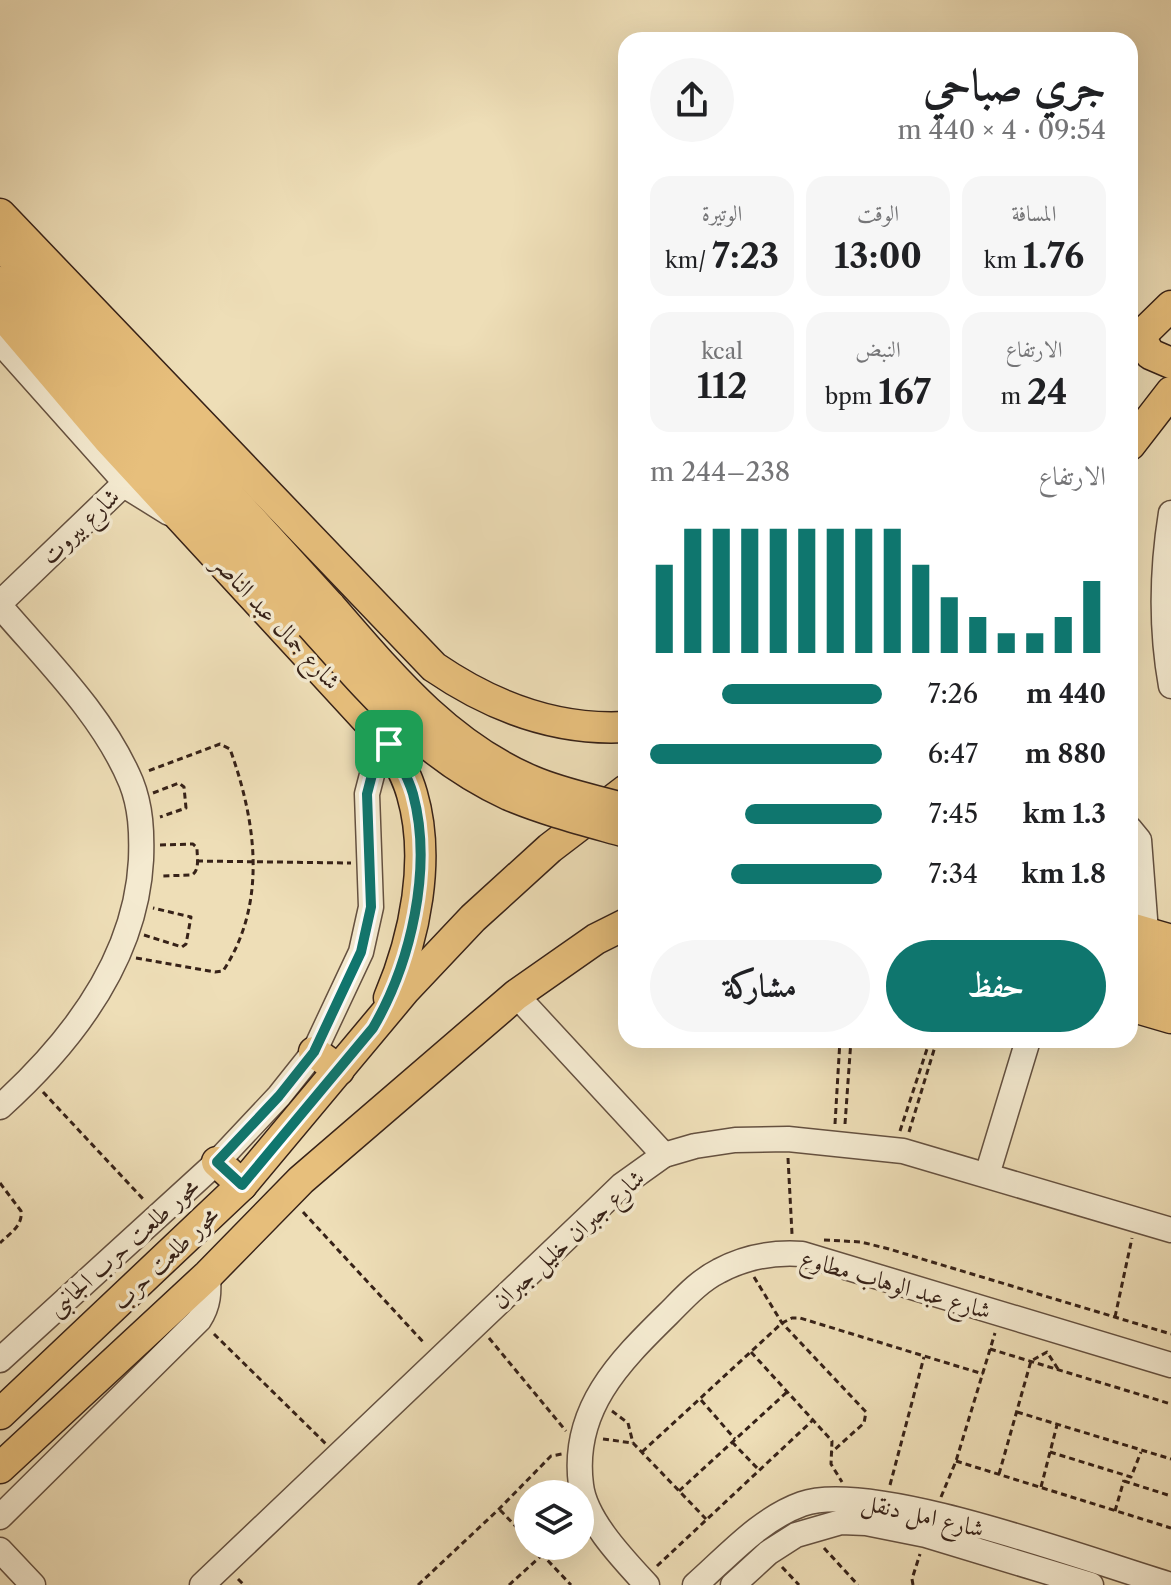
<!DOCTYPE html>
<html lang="ar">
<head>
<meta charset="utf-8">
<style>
  :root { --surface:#fff; --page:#f6f6f6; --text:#202124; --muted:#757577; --accent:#0f766e }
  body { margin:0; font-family:"Libre Caslon Text",Amiri,serif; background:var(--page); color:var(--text); direction:rtl; height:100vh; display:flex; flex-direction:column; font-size:30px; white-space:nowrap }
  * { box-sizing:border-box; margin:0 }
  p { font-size:26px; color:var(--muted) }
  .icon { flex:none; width:44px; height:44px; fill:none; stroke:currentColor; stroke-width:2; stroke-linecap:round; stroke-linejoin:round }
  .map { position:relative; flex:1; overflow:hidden; direction:ltr }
  .sheet { position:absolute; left:618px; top:32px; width:520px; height:1016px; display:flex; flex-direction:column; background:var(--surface); border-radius:24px; box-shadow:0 8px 32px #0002; direction:rtl }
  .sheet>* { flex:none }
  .fabs { position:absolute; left:514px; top:1480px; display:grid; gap:16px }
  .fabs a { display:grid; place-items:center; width:80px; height:80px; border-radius:50%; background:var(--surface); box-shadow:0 8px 32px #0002; font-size:40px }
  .pin { position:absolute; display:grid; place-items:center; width:68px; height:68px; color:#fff; margin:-34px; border-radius:16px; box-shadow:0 4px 12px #0006 }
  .round { display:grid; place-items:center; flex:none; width:84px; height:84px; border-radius:42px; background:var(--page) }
  .overview { display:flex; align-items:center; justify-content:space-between; height:136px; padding:0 32px }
  h1 { font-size:44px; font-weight:700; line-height:60px }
  .stats { display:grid; grid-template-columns:repeat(3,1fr); gap:12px; height:136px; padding:8px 32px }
  .stats div { display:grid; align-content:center; border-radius:20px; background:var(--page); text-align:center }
  .stats b { font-size:34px; font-weight:700 }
  .stats small { font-size:22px; font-weight:400 }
  .stats p { font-size:22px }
  .chart { height:224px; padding:16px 32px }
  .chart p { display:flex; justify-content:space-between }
  .chart svg { width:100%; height:144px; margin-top:8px; stroke:var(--accent); stroke-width:6 }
  .cta { display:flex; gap:16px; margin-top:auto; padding:16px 32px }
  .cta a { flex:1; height:92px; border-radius:48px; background:var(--accent); color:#fff; font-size:32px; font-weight:700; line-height:92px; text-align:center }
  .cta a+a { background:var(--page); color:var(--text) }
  ul { padding:0 32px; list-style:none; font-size:26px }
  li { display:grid; grid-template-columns:128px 96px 1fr; align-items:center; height:60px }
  li i { height:20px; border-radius:10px; background:var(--accent) }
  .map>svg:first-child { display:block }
</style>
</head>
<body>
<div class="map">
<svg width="1171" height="1585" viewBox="0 0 1171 1585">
  <rect width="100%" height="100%" fill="#eedeb7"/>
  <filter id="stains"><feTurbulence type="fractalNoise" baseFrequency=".0025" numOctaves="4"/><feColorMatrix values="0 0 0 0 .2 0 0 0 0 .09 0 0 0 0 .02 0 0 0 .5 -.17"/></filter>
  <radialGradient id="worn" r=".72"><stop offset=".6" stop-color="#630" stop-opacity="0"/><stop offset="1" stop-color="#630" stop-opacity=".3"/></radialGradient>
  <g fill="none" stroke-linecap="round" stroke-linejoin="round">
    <g stroke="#655140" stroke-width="27">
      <g id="minor">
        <polyline points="0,342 132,490 169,513"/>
        <path d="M1171,513C1162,569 1161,630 1171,686"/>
        <polyline points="0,603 125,483"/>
        <path d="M0,606C46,660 103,715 131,782C141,807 142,833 141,860C136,959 71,1043 0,1107"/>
        <polyline points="1130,829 1139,840 1146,932"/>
        <polyline points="516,995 664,1155"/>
        <polyline points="987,1175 1028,1040"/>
        <polyline points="0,1360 217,1162 279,1096 314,1052 361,952 371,907 367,794 374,767 389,744"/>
        <path d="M0,1517L199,1320C209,1305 209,1292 208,1275"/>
        <polyline points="0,1550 33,1585"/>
        <polyline points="202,1585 595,1211 622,1185 664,1155 695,1146 735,1140 788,1139 903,1151 1171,1230"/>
        <path d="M647,1585C624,1560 585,1520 581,1485C571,1410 619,1362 668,1314C684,1298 699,1281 719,1271C745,1257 773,1252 802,1254L1171,1365"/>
        <path d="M695,1585C728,1556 760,1519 802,1504C872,1479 1093,1562 1171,1585"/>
        <polyline points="733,1585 768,1553 796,1535 841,1522 866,1523 926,1535 1091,1585"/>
      </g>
    </g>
    <g stroke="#372218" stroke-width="33">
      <g id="major">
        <path d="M0,214L434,667C491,706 556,731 626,727"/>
        <polyline points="0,244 331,607"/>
        <polyline points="0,282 311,625"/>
        <path d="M0,312L108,439L389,744C398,760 407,776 412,794C431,859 415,937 389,998"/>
        <polyline points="1140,337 1150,354 1171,363"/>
        <polyline points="1130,346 1171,306"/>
        <polyline points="1130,445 1171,392"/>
        <polyline points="1130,928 1171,940"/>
        <polyline points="1130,955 1171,967"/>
        <polyline points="1130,980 1171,993"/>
        <polyline points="1130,1006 1171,1018"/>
        <polyline points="314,1052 339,1070"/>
        <polyline points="217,1162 242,1185"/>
        <polyline points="0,1414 242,1185 405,990 473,918 550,848 626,790"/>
        <polyline points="0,1468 208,1275 301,1180 516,995 596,939 626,924"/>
      </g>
    </g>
    <g stroke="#372218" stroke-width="3" stroke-dasharray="6 4" stroke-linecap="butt">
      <polyline points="153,793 179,783 184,787 186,808 160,817"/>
      <path d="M160,845L193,844L197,848C197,857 200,870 192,875L160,876"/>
      <polyline points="197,861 351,863"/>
      <polyline points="144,935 182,947 186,944 191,917 153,908"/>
      <path d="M136,958L215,972L223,971C268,903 256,821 230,749L220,744L148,771"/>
      <polyline points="43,1092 144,1200"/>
      <polyline points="835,1124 840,1040"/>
      <polyline points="845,1124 851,1040"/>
      <polyline points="900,1131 930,1040"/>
      <polyline points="909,1132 937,1040"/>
      <polyline points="788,1158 792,1234"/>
      <path d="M0,1183L21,1211C23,1226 10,1233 0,1243"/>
      <polyline points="303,1212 425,1344"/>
      <polyline points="824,1240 861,1242 889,1249 1171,1334"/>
      <polyline points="754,1277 782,1323 866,1412 864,1423 832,1452"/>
      <polyline points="1115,1317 1132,1238"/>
      <polyline points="214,1334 326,1444"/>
      <polyline points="489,1338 566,1431"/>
      <polyline points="990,1349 1171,1404"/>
      <polyline points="751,1352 832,1441 831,1464 842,1482"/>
      <polyline points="701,1400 735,1439"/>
      <polyline points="612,1411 628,1423 633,1443"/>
      <polyline points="1017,1412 1171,1459"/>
      <polyline points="603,1439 633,1443 706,1519"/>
      <polyline points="732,1442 759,1470"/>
      <polyline points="642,1452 782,1323 792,1318 800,1318 983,1374"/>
      <polyline points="1050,1452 1131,1477 1141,1452"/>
      <polyline points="956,1461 1171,1528"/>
      <polyline points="999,1474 1031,1361 1047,1352 1058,1369"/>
      <polyline points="1124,1481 1171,1496"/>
      <polyline points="890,1485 924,1357"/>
      <polyline points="1041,1487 1057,1425"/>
      <polyline points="679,1491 787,1392"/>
      <polyline points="941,1497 956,1461 995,1333"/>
      <polyline points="500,1510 528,1539"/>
      <polyline points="1115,1511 1124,1480"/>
      <polyline points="534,1546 571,1585"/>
      <polyline points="824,1548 858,1585"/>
      <polyline points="657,1566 813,1420"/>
      <polyline points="782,1567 799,1585"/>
      <polyline points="238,1579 244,1585"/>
      <polyline points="418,1585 499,1509 551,1456 562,1454"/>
      <polyline points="509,1585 542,1555"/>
      <polyline points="913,1585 912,1579 920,1554"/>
    </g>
    <use href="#minor" stroke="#f4ead0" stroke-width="24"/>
    <use href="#major" stroke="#e7bf7c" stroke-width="30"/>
    <g stroke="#372218" stroke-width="33" stroke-linecap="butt">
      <g id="major-bridge">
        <path d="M331,607C390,675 447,745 532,781C562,794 595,800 626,809"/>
        <path d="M311,625C372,693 424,756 509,795C547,811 587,821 626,832"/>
      </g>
    </g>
    <use href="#major-bridge" stroke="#e7bf7c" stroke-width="30"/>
  </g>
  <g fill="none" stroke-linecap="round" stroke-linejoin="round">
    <g stroke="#fff" stroke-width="16">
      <path id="route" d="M389,744C398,760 408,776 413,794C433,868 411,963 373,1028L242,1185L217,1162L279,1096L314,1052L361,952L371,907L367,794L374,767Z"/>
    </g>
    <use href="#route" stroke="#0f766e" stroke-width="10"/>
  </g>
  <g text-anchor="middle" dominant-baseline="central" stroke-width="7" stroke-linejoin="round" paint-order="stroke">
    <g font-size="24" fill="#372218" stroke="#f4ead0">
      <text transform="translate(80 526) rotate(-44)">شارع بيروت</text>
      <text transform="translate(277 622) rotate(47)">شارع جمال عبد الناصر</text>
      <text transform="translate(568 1239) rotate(-42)">شارع جبران خليل جبران</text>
      <text transform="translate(123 1247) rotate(-42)">محور طلعت حرب الجانبى</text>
      <text transform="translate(165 1258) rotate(-44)">محور طلعت حرب</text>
      <text transform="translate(896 1284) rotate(16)">شارع عبد الوهاب مطاوع</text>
      <text transform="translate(923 1515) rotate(13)">شارع امل دنقل</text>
    </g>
  </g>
  <rect width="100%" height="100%" filter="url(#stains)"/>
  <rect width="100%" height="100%" fill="url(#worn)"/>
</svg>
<div class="fabs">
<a><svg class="icon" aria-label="layers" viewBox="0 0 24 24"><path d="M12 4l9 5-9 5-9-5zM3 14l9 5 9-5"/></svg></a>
</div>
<div class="pin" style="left:389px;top:744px;background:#1e9e55"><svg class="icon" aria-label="arrive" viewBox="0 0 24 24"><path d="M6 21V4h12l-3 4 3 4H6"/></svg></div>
<section class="sheet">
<div class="overview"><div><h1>جري صباحي</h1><p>09:54 · 4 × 440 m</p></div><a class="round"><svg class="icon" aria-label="share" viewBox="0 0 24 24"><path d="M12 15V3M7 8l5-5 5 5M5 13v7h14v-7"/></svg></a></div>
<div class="stats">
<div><p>المسافة</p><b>1.76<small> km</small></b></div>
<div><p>الوقت</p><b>13:00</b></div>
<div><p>الوتيرة</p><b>7:23<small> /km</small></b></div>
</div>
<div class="stats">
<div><p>الارتفاع</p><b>24<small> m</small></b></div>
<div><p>النبض</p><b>167<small> bpm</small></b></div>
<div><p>kcal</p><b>112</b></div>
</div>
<div class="chart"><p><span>الارتفاع</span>238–244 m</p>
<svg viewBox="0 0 160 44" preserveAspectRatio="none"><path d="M5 44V17M15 44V6M25 44V6M35 44V6M45 44V6M55 44V6M65 44V6M75 44V6M85 44V6M95 44V17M105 44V27M115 44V33M125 44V38M135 44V38M145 44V33M155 44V22"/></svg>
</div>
<ul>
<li><b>440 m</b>7:26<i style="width:69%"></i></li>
<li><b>880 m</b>6:47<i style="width:100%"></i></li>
<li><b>1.3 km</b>7:45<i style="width:59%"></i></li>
<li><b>1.8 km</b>7:34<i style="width:65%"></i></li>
</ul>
<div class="cta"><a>حفظ</a><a>مشاركة</a></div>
</section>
</div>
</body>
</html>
